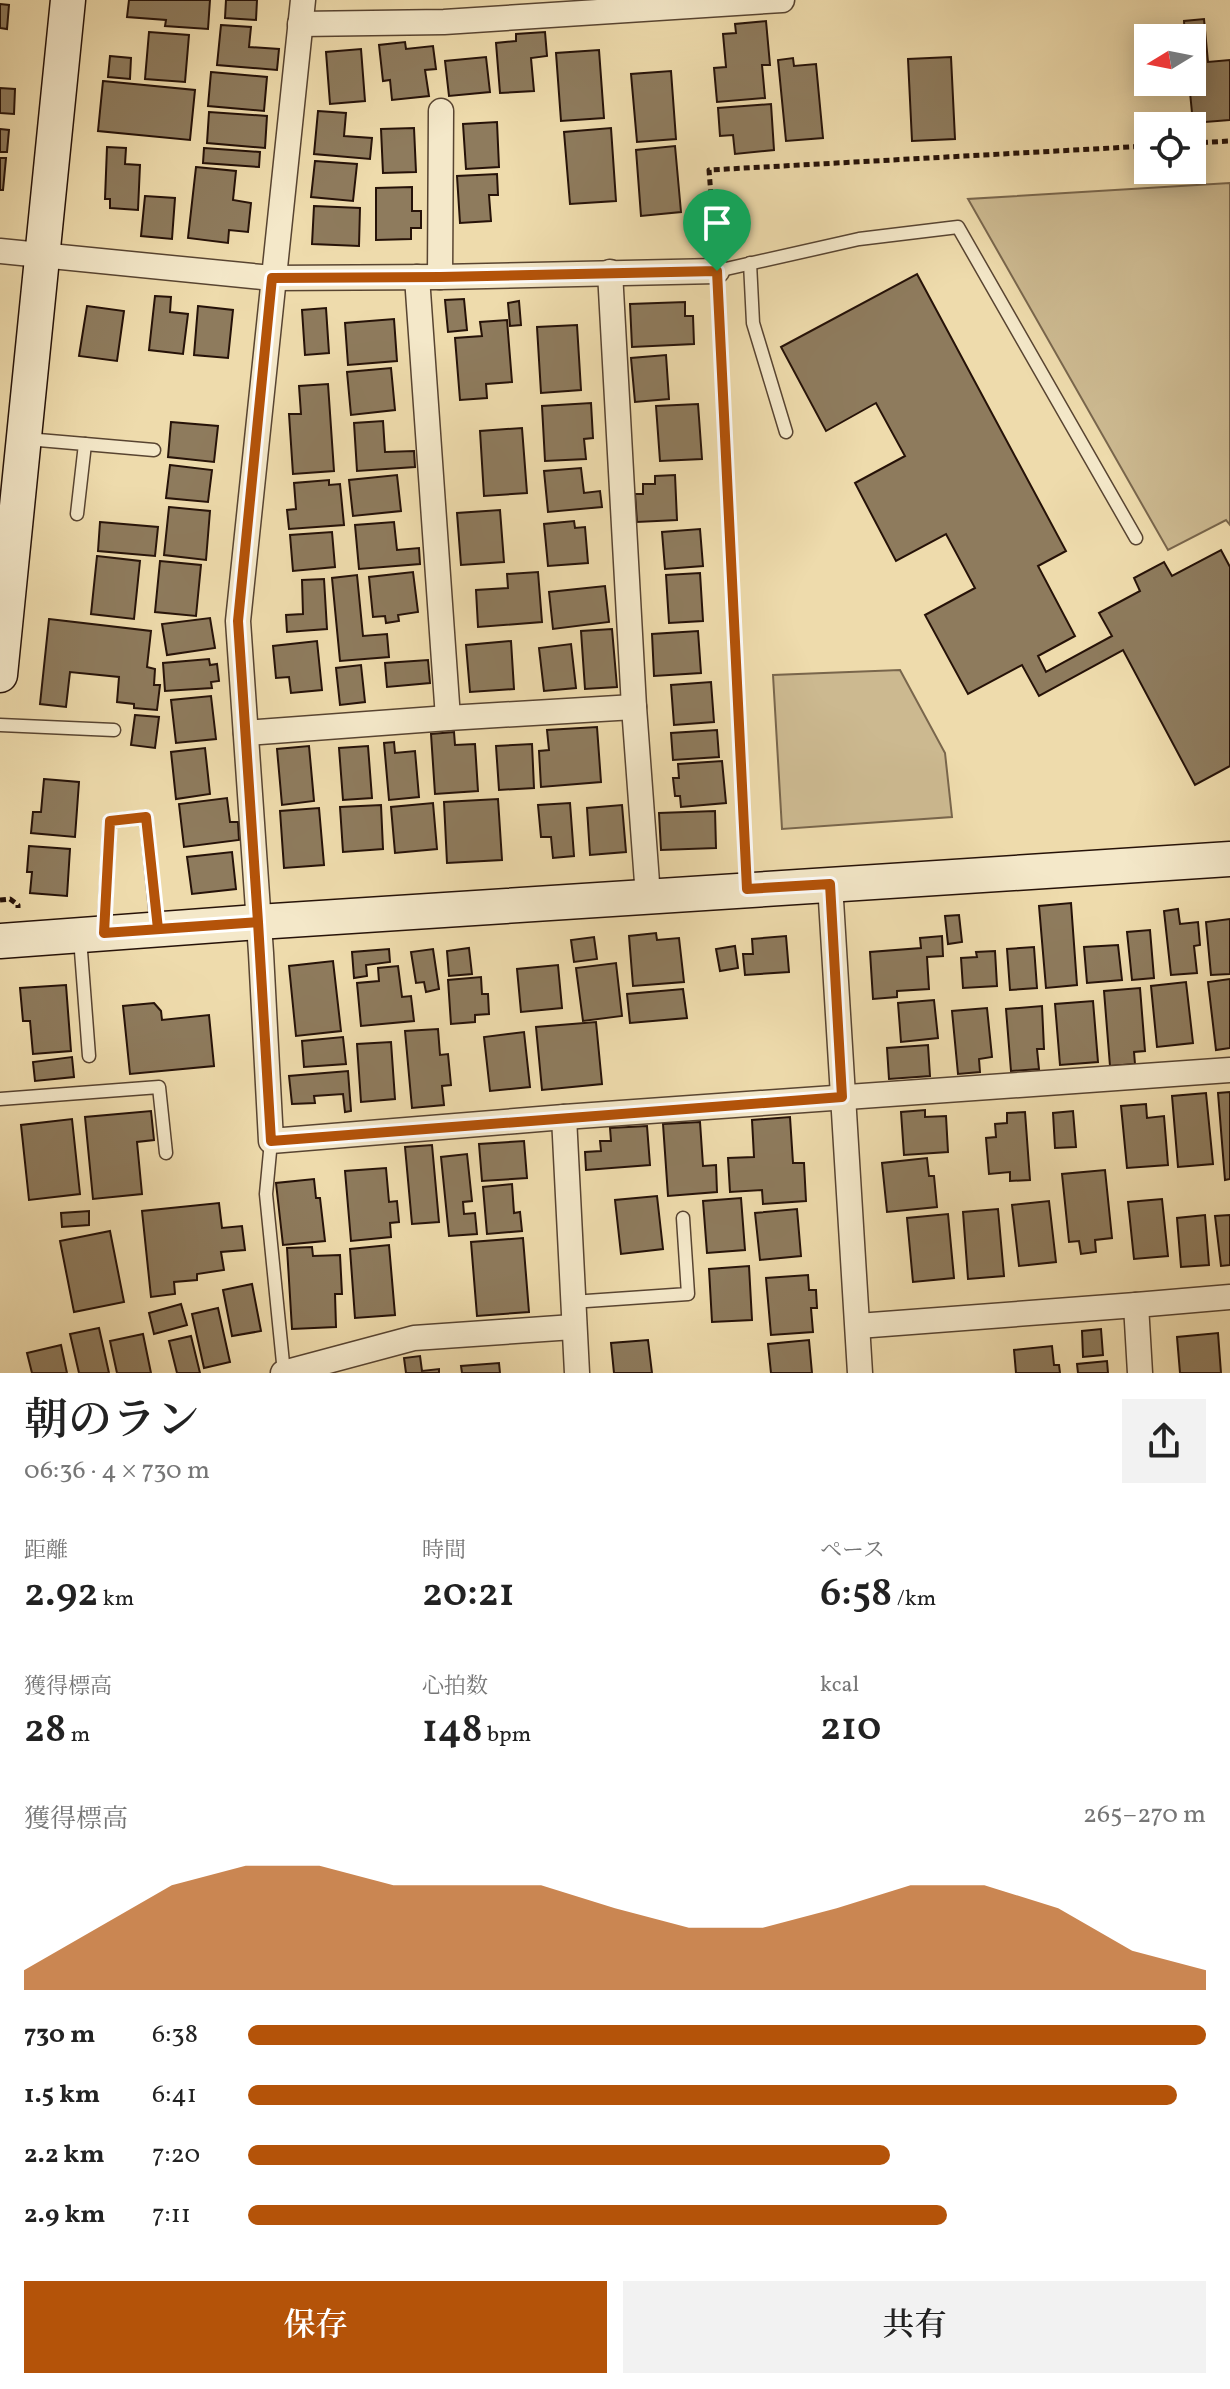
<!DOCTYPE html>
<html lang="ja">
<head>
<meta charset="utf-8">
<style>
  :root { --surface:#fff; --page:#f2f2f2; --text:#222; --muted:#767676; --accent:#b45309 }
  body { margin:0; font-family:Vollkorn,"Noto Serif JP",serif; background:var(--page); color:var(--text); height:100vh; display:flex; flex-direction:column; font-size:30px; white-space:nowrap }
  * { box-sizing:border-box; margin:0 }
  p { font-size:26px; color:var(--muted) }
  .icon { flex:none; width:44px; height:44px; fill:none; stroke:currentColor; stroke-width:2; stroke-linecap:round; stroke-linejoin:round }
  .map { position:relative; height:1373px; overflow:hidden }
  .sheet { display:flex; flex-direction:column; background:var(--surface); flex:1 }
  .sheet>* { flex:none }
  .needle { width:52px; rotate:260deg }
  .buttons { position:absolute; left:1134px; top:24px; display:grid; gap:16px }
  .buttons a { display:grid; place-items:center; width:72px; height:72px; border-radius:0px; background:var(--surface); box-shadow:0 4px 20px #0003; font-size:40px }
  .pin { position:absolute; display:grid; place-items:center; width:68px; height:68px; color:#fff; margin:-82px -34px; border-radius:50% 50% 50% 0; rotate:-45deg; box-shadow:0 0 8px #0007 }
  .pin .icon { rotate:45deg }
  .round { display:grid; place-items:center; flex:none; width:84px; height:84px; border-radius:0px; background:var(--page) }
  .head { display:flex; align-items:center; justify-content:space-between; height:136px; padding:0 24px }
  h1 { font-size:44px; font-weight:600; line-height:60px }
  .figures { display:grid; grid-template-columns:repeat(3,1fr); gap:12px; height:136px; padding:8px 24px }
  .figures div { display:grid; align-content:center }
  .figures b { font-size:40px; font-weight:600 }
  .figures small { font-size:22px; font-weight:400 }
  .figures p { font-size:22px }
  .chart { height:224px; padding:16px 24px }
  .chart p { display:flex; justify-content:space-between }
  .chart svg { width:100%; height:144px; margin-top:8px; fill:var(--accent); opacity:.7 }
  .cta { display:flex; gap:16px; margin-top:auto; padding:16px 24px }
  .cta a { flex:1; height:92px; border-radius:0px; background:var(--accent); color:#fff; font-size:32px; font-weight:600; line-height:92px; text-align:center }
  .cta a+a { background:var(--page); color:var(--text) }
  ul { padding:0 24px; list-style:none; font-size:26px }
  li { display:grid; grid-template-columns:128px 96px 1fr; align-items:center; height:60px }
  li i { height:20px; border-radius:10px; background:var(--accent) }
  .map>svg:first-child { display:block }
</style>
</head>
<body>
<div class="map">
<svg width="1230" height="1373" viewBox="0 0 1230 1373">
  <rect width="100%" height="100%" fill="#eedbac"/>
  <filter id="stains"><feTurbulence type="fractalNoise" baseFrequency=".0025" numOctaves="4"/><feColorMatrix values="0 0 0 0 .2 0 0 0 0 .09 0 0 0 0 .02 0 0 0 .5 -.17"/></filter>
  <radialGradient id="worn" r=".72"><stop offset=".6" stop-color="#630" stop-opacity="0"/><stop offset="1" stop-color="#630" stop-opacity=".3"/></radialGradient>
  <g fill="#ccb990" stroke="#79664c" stroke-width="2">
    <polygon points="1230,183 1230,525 1226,520 1168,550 968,199"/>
    <polygon points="900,670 945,753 952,817 782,829 773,675"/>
  </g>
  <g fill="#8e7b5d" stroke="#261208" stroke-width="2">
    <polygon points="129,0 210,0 208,29 165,26 166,20 127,17"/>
    <polygon points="226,0 257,0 256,20 225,18"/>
    <polygon points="0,4 9,5 7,29 0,28"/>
    <polygon points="1204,19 1208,62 1230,60 1230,120 1193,123 1189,82 1192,82 1192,38 1185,38 1184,21"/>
    <polygon points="766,21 770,65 762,65 765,98 717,102 714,68 726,67 723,34 736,33 735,24"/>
    <polygon points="221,25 251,27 249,47 279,49 277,70 217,65"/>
    <polygon points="149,32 189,35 185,82 145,79"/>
    <polygon points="545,32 547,56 531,58 534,91 500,93 496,43 516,41 516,34"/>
    <polygon points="405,42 406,49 433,46 436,69 425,70 429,96 392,100 390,80 383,81 379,45"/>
    <polygon points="361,49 365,101 330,104 326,52"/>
    <polygon points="599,50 604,118 561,121 556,53"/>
    <polygon points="110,56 131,58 130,79 108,77"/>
    <polygon points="486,57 490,92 449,96 445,61"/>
    <polygon points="951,57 955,139 912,141 908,59"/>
    <polygon points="793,58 794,66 816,64 823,138 786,141 778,60"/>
    <polygon points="671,71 676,139 637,142 631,74"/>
    <polygon points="211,72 267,77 264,111 208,106"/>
    <polygon points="103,81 195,90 190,140 98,131"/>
    <polygon points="0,88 15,89 14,114 0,113"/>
    <polygon points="771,104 774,150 735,154 733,135 720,136 718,108"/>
    <polygon points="318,111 346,113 344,136 372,138 370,159 314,154"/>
    <polygon points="209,112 267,116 265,148 207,143"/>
    <polygon points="497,122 499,167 466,169 463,124"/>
    <polygon points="414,128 416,172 383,173 381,129"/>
    <polygon points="611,128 616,201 570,204 564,132"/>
    <polygon points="0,129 9,130 7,152 0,152"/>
    <polygon points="675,146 681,212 641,216 636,150"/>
    <polygon points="107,147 126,148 125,164 140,165 138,210 110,208 110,199 105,199"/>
    <polygon points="204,148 260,152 259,167 203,163"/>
    <polygon points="0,158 6,158 3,190 0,190"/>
    <polygon points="315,161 357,164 353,201 311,197"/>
    <polygon points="196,167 236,171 233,200 251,203 248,232 229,230 228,243 188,238"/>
    <polygon points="497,174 498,195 489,195 491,221 460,223 457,176"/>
    <polygon points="412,187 412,211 421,211 421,228 411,228 411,239 376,240 376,188"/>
    <polygon points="145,196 175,198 172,239 141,236"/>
    <polygon points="314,206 360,208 359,246 312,244"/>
    <polygon points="917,274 1066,551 1038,566 1075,636 1038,656 1046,672 1112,636 1099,613 1140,591 1134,578 1164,562 1172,576 1221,550 1230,567 1230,766 1195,785 1123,650 1039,696 1022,665 968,694 925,615 975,588 946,534 896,561 855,483 905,456 876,403 826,431 781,347"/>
    <polygon points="155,296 171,297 170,312 188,314 183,354 149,350"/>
    <polygon points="464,299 467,330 448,332 445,300"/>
    <polygon points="519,301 521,325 510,326 508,303"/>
    <polygon points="685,302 685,316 693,316 694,344 632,347 630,304"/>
    <polygon points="87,306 124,311 117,361 79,356"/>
    <polygon points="198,306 233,310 228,358 194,355"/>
    <polygon points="326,308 329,353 305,355 302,310"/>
    <polygon points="394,319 397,361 348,365 345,323"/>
    <polygon points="507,320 512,382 486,384 487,398 460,400 455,338 482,336 480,322"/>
    <polygon points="577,325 581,390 541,393 537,327"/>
    <polygon points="666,355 669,399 635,402 631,358"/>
    <polygon points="391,368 395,410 351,415 347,372"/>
    <polygon points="328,384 334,471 293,474 289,414 301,414 299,386"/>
    <polygon points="591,403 593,438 584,439 586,459 545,461 542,406"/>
    <polygon points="698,404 702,459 660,461 656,406"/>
    <polygon points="383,421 385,452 414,451 415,467 357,471 354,423"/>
    <polygon points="171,422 218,426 214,462 168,457"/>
    <polygon points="522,428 527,493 484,496 480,431"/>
    <polygon points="170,465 212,470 208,502 166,498"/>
    <polygon points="581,468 584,493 600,491 602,507 548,512 544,471"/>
    <polygon points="397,475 401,511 353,516 349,480"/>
    <polygon points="675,475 677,520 637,522 635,494 643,494 643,484 655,484 655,476"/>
    <polygon points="329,480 329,485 340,484 344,525 289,529 287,510 296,509 294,483"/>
    <polygon points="169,507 210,511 206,560 164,555"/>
    <polygon points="500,510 504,562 461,565 457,513"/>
    <polygon points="574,521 575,528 585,527 588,563 548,566 544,524"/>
    <polygon points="100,522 158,527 155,556 98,551"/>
    <polygon points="394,522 397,550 419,548 420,564 359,569 355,525"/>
    <polygon points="700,529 703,566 665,569 662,532"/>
    <polygon points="332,532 335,567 293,571 290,535"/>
    <polygon points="97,556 140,561 134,619 91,614"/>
    <polygon points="160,561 201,565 196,616 155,612"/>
    <polygon points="413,572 418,612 398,615 399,621 386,623 385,616 373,617 369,577"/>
    <polygon points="538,572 542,622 478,627 476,590 508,588 507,574"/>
    <polygon points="700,573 703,621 669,623 666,575"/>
    <polygon points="357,575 363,636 387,634 389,657 340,661 332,578"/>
    <polygon points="324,579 327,629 287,632 286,615 303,614 302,580"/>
    <polygon points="605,586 609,622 553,629 549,592"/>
    <polygon points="210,618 215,648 167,655 162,624"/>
    <polygon points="49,619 151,631 147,667 155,669 154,685 160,685 157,710 134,708 134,704 117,702 119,677 70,672 66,707 40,704"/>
    <polygon points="612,629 617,687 585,689 581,631"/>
    <polygon points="698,631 701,673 654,676 652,634"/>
    <polygon points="317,641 322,690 291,693 289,677 276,678 273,646"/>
    <polygon points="511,641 514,689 470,692 466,645"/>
    <polygon points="571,644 576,688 544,691 539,648"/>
    <polygon points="209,659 210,665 217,664 219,681 211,682 212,688 165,691 163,663"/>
    <polygon points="428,660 430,683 387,687 385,663"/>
    <polygon points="361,665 365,702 340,705 336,668"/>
    <polygon points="711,682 714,722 674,725 671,685"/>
    <polygon points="211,696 216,739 176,743 171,700"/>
    <polygon points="135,715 159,717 155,748 131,745"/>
    <polygon points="597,727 601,782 541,787 539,751 549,750 547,730"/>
    <polygon points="717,730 719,757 673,760 671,733"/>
    <polygon points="454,732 455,745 475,744 478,791 435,794 431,734"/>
    <polygon points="394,742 395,753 415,751 419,797 389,800 384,743"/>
    <polygon points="532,744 534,788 499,790 496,746"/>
    <polygon points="309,746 314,801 282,805 277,749"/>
    <polygon points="368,746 372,798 343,800 339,748"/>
    <polygon points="205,748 210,794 176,799 171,752"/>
    <polygon points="722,761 726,803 681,807 680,796 675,796 673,778 679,778 678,764"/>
    <polygon points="44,779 79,782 75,837 31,833 33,812 41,812"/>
    <polygon points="227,798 230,822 238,822 239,840 184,847 179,804"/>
    <polygon points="498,799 502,860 447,863 444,802"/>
    <polygon points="433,803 437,849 395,853 391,807"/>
    <polygon points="570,803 574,856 553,858 551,837 541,837 538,805"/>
    <polygon points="381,805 383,849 343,852 340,807"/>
    <polygon points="622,805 626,852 590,855 587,808"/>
    <polygon points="319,808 324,865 284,868 280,811"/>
    <polygon points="715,811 716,848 661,850 659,813"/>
    <polygon points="29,846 70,849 67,896 30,893 32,872 27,872"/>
    <polygon points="232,852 236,889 192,894 187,857"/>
    <polygon points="1071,903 1077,985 1046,988 1039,906"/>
    <polygon points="1178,909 1180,924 1198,922 1200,945 1194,946 1197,973 1171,975 1164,911"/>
    <polygon points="959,915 962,942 948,944 945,916"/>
    <polygon points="1230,919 1230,974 1211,975 1206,922"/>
    <polygon points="1150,930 1154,978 1132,980 1127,932"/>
    <polygon points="656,933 657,940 679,938 684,982 633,986 629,936"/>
    <polygon points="786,936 789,972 745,975 743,954 753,954 752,939"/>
    <polygon points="942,936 943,956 927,957 929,989 897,991 897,997 873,999 870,952 921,948 920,938"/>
    <polygon points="594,937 597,959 574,962 571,940"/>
    <polygon points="1118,945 1122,980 1087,983 1084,947"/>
    <polygon points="735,946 738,968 720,971 716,949"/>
    <polygon points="1034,947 1037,988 1010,990 1007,949"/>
    <polygon points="469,948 472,974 449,976 447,951"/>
    <polygon points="389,949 390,962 366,965 367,976 354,978 352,952"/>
    <polygon points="433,949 439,989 426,992 424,982 416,983 411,952"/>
    <polygon points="995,951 997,986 963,988 961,958 977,957 976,952"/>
    <polygon points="333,961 341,1031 296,1036 289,966"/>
    <polygon points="616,963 622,1016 583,1021 576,968"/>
    <polygon points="558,965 562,1008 521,1012 517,969"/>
    <polygon points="398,966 402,997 411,996 414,1021 361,1026 357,983 379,981 378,968"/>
    <polygon points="481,977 482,994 488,994 489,1014 475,1015 475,1022 451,1024 448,980"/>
    <polygon points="1230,979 1230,1048 1216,1050 1208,982"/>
    <polygon points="1186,982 1193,1043 1157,1047 1151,986"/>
    <polygon points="66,985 71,1051 33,1054 30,1021 23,1021 20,988"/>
    <polygon points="1140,988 1145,1051 1134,1052 1135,1064 1110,1066 1104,991"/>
    <polygon points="683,989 687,1018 630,1023 627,994"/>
    <polygon points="934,1000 938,1038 901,1042 898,1003"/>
    <polygon points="1093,1001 1098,1062 1060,1065 1055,1004"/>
    <polygon points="154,1003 161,1011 162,1020 209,1015 214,1066 130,1074 123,1006"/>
    <polygon points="1042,1006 1044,1049 1037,1049 1039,1069 1011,1071 1006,1009"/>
    <polygon points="987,1008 992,1057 979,1059 980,1072 958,1074 952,1011"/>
    <polygon points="596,1022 602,1084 542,1090 536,1027"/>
    <polygon points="438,1029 440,1055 448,1054 451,1085 442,1086 444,1105 412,1108 405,1031"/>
    <polygon points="524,1032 530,1087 490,1091 484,1037"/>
    <polygon points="343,1037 346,1064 304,1067 302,1041"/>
    <polygon points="391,1042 395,1099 361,1102 357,1044"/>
    <polygon points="928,1045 930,1076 889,1079 887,1048"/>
    <polygon points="72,1057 74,1077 35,1081 33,1062"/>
    <polygon points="348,1071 351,1111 345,1112 343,1094 314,1096 315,1103 292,1104 289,1076"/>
    <polygon points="1230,1092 1230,1179 1225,1180 1218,1093"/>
    <polygon points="1206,1093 1213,1164 1178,1167 1172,1096"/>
    <polygon points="1146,1104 1147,1118 1164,1116 1168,1165 1127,1168 1121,1106"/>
    <polygon points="925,1110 925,1117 946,1116 948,1152 904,1155 901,1112"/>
    <polygon points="151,1111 154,1140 137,1142 142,1194 93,1199 85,1117"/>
    <polygon points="1073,1111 1076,1147 1055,1148 1053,1113"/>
    <polygon points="1025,1112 1030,1180 1010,1181 1010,1172 989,1174 986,1138 996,1137 995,1124 1007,1123 1007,1113"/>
    <polygon points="790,1117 793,1163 804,1163 806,1201 763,1204 762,1190 730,1192 728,1158 754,1157 752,1120"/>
    <polygon points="72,1119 80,1194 29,1200 21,1125"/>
    <polygon points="700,1122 703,1166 716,1165 717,1192 668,1196 663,1124"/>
    <polygon points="647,1126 650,1165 586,1170 585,1152 601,1151 600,1141 611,1141 610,1128"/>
    <polygon points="524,1141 527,1178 482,1181 479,1144"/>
    <polygon points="432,1145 439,1222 412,1224 405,1147"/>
    <polygon points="467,1154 472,1201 463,1202 464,1214 475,1213 477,1234 449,1236 441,1157"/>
    <polygon points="927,1158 929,1176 934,1176 937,1207 887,1212 882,1163"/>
    <polygon points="386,1168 389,1202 397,1201 399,1222 390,1223 391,1237 351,1241 345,1171"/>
    <polygon points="1105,1170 1112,1238 1095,1240 1096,1252 1081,1254 1079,1241 1069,1242 1062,1174"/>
    <polygon points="314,1179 316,1198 320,1198 325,1241 283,1245 276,1183"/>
    <polygon points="512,1184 514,1213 520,1212 522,1231 487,1234 483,1187"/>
    <polygon points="657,1196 663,1249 621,1254 615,1200"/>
    <polygon points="741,1198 745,1250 707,1253 703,1201"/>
    <polygon points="1162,1199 1168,1256 1134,1259 1128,1202"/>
    <polygon points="1049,1201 1056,1262 1019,1266 1012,1205"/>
    <polygon points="219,1203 222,1228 242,1226 245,1250 221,1252 224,1270 197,1274 197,1280 174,1282 175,1294 151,1297 142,1211"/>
    <polygon points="797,1209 801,1256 760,1260 755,1213"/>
    <polygon points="998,1209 1004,1276 968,1279 963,1212"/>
    <polygon points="89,1211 89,1225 62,1227 61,1213"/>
    <polygon points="948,1214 954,1278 913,1282 907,1218"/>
    <polygon points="1205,1215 1209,1265 1181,1267 1177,1218"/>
    <polygon points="1230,1215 1230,1265 1221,1266 1215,1216"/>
    <polygon points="110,1231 124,1302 74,1312 60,1241"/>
    <polygon points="523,1238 529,1312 477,1316 471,1242"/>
    <polygon points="389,1245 395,1315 355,1318 350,1249"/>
    <polygon points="312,1247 313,1256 340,1255 342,1294 335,1294 336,1327 292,1329 287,1248"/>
    <polygon points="749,1266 752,1320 712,1322 709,1269"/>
    <polygon points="808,1275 809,1290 816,1290 817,1308 811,1308 813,1332 771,1335 766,1278"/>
    <polygon points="252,1284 261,1331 232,1336 223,1290"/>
    <polygon points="181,1304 187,1325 154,1334 149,1313"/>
    <polygon points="218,1308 230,1362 204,1368 192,1314"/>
    <polygon points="99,1328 109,1373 79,1373 70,1334"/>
    <polygon points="1101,1329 1103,1355 1083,1357 1082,1331"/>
    <polygon points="1218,1333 1221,1373 1180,1373 1177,1337"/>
    <polygon points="143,1334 151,1373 117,1373 110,1341"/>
    <polygon points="191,1336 200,1373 177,1373 169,1341"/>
    <polygon points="648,1340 652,1373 614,1373 611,1343"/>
    <polygon points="809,1340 812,1373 771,1373 768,1344"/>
    <polygon points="61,1345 67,1373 32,1373 27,1353"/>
    <polygon points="1052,1346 1054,1365 1059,1365 1060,1373 1016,1373 1014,1350"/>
    <polygon points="420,1356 422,1371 439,1369 439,1373 406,1373 404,1358"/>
    <polygon points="1107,1361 1108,1373 1078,1373 1077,1364"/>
    <polygon points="499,1363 500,1373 462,1373 461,1366"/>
  </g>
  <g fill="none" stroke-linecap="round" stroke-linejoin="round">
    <g stroke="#584431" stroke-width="15">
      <g id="lane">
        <polyline points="750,263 753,323 786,432"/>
        <polyline points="717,271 859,239 958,227 1136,538"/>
        <polyline points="27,439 85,444 77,514"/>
        <polyline points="85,444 154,450"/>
        <polyline points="0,725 114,730"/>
        <polyline points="104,930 110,821 146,817 157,926"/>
        <polyline points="80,938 89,1056"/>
        <polyline points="0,1099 159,1087 166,1153"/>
        <polyline points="271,1141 266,1194 284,1373"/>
        <polyline points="572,1302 688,1294 683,1218"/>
      </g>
    </g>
    <g stroke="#584431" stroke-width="27">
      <g id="street">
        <polyline points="303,0 238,621 261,953 271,1141 564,1117 1230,1070"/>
        <polyline points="300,24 444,22 782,0"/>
        <polyline points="0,251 272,278 440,277 717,271"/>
        <polyline points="610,272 634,707 648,896"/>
        <polyline points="417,277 448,718"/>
        <polyline points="440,277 441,111"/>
        <polyline points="246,733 448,718 634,707"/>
        <polyline points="830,884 860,1373"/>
        <polyline points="564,1117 577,1373"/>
        <polyline points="858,1326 1136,1305"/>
        <polyline points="283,1373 414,1338 573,1327"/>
        <polyline points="1140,1373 1136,1305 1230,1297"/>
      </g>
    </g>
    <g stroke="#261208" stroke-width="37">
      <g id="secondary">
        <polyline points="0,675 68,0"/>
        <polyline points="0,941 258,922 1230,859"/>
      </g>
    </g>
    <g stroke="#261208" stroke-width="5" stroke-dasharray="6 4" stroke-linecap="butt">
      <polyline points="1192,143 1230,141"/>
      <polyline points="715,245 709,170 1148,146"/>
      <polyline points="718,295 746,860"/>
      <polyline points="0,900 10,899 18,905 18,908"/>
    </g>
    <use href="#lane" stroke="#f4e8c9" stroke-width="12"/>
    <use href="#street" stroke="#f4e8c9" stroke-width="24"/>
    <use href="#secondary" stroke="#f4e8c9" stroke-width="34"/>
  </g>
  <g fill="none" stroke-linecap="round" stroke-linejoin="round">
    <g stroke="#fff" stroke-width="16">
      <polyline id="route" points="717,271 440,277 272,278 238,621 258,922 158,929 146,817 110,821 104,933 258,922 271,1141 842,1097 830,884 747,889 717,271"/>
    </g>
    <use href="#route" stroke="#b45309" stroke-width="10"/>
  </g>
  <rect width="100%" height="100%" filter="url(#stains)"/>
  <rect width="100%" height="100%" fill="url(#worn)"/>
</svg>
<div class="buttons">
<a><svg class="needle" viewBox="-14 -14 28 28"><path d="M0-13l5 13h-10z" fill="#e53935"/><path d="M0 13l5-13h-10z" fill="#767676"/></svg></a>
<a><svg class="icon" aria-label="locate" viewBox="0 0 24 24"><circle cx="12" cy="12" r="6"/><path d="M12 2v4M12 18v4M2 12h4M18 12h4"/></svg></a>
</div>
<div class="pin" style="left:717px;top:271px;background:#1e9e55"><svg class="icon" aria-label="arrive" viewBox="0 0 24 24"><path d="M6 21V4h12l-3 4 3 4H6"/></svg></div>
</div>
<section class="sheet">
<div class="head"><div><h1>朝のラン</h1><p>06:36 · 4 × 730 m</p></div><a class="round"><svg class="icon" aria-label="share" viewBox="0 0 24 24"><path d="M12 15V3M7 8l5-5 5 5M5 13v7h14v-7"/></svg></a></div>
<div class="figures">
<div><p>距離</p><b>2.92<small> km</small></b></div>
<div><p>時間</p><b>20:21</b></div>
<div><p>ペース</p><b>6:58<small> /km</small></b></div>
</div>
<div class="figures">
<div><p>獲得標高</p><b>28<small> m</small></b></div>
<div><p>心拍数</p><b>148<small> bpm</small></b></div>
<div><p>kcal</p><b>210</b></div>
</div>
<div class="chart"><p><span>獲得標高</span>265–270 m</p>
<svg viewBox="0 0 160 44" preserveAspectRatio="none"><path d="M0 44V38L10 25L20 12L30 6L40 6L50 12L60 12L70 12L80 19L90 25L100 25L110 19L120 12L130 12L140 19L150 32L160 38V44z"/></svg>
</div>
<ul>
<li><b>730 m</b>6:38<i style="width:100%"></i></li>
<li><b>1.5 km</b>6:41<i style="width:97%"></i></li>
<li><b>2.2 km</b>7:20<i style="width:67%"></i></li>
<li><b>2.9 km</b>7:11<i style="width:73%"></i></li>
</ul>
<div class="cta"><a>保存</a><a>共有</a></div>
</section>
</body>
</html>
